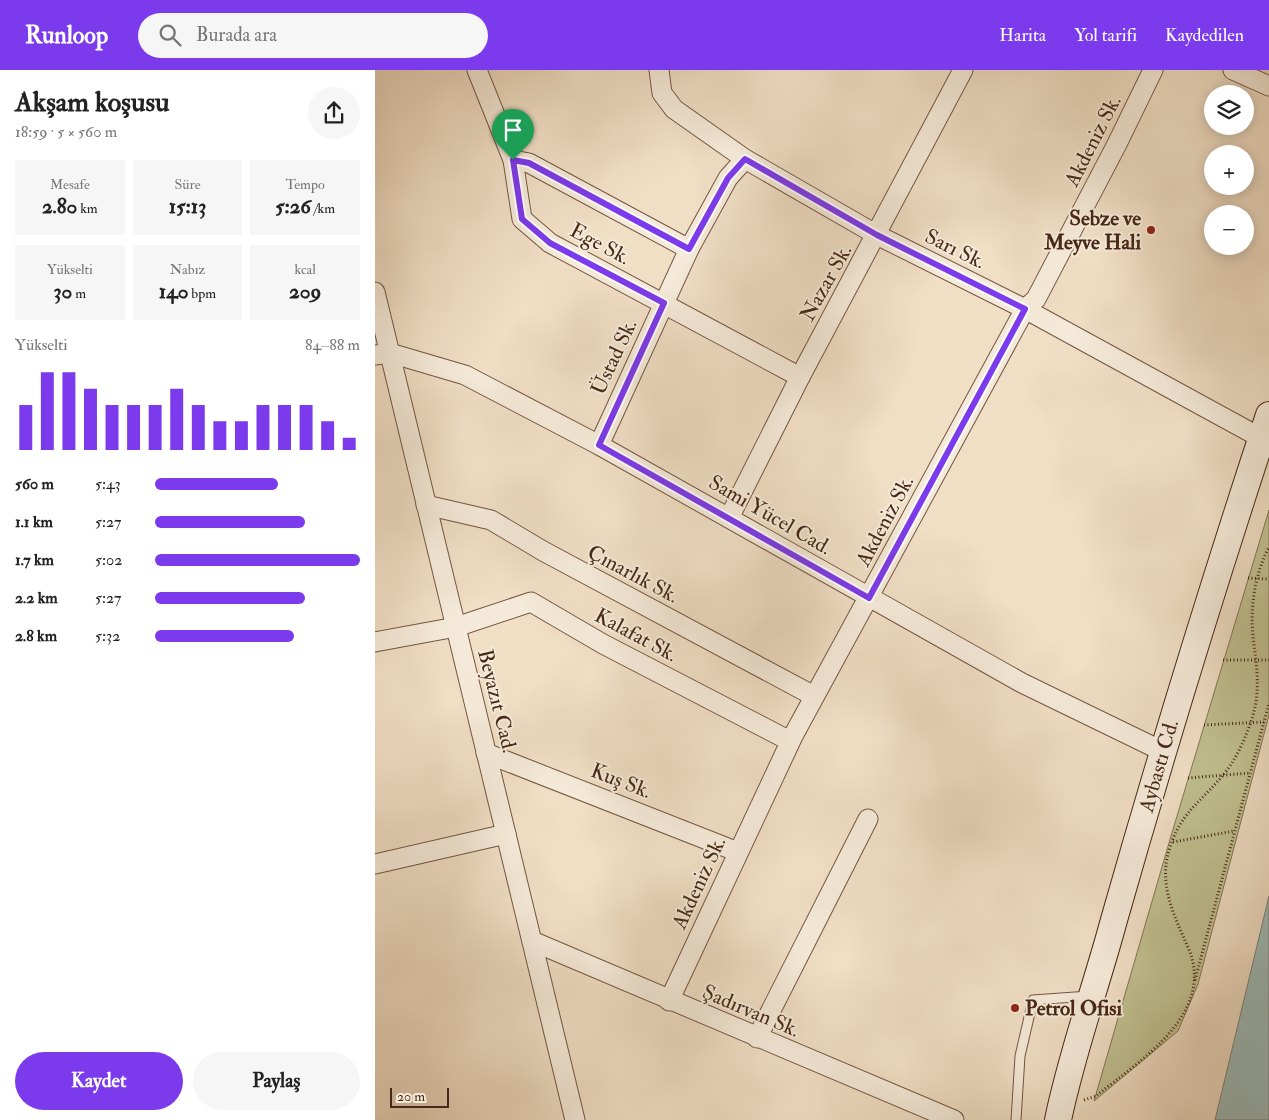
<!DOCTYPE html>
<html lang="tr">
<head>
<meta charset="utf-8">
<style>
  :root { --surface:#fff; --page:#f6f6f6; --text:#222; --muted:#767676; --accent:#7c3aed }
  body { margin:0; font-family:"IM FELL Double Pica",serif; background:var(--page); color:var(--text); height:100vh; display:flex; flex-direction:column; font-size:19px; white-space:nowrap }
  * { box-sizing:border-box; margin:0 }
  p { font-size:16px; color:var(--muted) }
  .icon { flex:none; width:28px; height:28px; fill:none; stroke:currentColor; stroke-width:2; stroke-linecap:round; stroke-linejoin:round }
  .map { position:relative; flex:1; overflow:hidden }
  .details { display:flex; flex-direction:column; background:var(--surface); width:375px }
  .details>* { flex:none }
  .buttons { position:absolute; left:829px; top:15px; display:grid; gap:10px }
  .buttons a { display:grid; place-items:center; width:50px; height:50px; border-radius:50%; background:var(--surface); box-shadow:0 2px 12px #0003; font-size:25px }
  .scale { position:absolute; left:15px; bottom:12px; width:59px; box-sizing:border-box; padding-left:5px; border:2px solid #482816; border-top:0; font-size:14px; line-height:18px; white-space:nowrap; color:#482816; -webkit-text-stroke:4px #f5ead9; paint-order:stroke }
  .pin { position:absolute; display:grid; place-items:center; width:42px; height:42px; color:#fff; margin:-51px -21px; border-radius:50% 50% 50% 0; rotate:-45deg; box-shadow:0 0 5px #0007 }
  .pin .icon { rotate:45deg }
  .round { display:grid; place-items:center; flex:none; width:52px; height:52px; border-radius:26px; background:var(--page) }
  .overview { display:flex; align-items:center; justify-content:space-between; height:85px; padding:0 15px }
  h1 { font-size:28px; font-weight:700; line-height:38px }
  .metrics { display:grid; grid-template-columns:repeat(3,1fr); gap:8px; height:85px; padding:5px 15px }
  .metrics div { display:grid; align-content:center; border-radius:0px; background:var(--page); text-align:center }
  .metrics b { font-size:21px; font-weight:700 }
  .metrics small { font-size:14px; font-weight:400 }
  .metrics p { font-size:14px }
  .chart { height:140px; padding:10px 15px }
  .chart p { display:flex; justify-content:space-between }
  .chart svg { width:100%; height:90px; margin-top:5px; stroke:var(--accent); stroke-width:6 }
  .action { display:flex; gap:10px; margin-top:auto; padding:10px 15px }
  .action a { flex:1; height:58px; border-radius:30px; background:var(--accent); color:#fff; font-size:20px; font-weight:700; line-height:58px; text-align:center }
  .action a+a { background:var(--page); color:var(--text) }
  ul { padding:0 15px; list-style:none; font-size:16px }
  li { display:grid; grid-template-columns:80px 60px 1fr; align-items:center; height:38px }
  li i { height:12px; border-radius:6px; background:var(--accent) }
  header { display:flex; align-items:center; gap:30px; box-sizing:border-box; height:70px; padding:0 25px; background:var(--accent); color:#fff }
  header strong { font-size:24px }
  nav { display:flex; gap:28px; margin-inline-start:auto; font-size:18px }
  .search { width:350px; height:45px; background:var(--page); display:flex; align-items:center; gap:12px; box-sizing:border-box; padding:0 18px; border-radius:28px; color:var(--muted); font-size:19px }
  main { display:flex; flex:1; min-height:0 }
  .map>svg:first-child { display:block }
</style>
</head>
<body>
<header>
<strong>Runloop</strong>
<div class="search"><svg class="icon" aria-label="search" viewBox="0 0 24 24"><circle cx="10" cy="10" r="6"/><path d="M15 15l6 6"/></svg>Burada ara</div>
<nav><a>Harita</a><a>Yol tarifi</a><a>Kaydedilen</a></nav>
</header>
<main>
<section class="details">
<div class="overview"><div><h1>Akşam koşusu</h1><p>18:59 · 5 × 560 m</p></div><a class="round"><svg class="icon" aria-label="share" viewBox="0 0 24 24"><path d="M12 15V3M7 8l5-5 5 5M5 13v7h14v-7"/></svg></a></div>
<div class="metrics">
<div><p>Mesafe</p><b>2.80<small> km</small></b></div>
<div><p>Süre</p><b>15:13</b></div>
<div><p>Tempo</p><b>5:26<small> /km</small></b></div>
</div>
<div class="metrics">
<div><p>Yükselti</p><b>30<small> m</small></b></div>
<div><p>Nabız</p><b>140<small> bpm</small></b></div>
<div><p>kcal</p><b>209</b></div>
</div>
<div class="chart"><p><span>Yükselti</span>84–88 m</p>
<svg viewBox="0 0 160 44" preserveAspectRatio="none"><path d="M5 44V22M15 44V6M25 44V6M35 44V14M45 44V22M55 44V22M65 44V22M75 44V14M85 44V22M95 44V30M105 44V30M115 44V22M125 44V22M135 44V22M145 44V30M155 44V38"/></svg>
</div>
<ul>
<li><b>560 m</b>5:43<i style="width:60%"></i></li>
<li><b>1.1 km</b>5:27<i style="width:73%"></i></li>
<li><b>1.7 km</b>5:02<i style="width:100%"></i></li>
<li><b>2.2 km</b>5:27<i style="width:73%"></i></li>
<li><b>2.8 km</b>5:32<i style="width:68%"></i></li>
</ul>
<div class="action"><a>Kaydet</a><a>Paylaş</a></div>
</section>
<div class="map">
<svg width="894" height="1050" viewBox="0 0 894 1050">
  <rect width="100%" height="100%" fill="#f0dec5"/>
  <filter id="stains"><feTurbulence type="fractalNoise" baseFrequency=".004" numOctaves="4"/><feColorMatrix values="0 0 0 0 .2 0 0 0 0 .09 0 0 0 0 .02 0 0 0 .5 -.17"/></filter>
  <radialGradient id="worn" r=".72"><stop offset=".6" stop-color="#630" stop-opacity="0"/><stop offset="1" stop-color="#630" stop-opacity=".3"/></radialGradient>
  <polygon fill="#c0bf90" stroke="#847453" points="894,440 894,645 823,914 803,961 719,1031 796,766"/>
  <polygon fill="#9bbbba" stroke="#7a8078" points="894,826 894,1050 840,1050"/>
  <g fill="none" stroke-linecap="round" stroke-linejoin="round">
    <g stroke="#725642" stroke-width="11">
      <polyline id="lane" points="641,1050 645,986 658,930 714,926"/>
    </g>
    <g stroke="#725642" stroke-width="21">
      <g id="street">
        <polyline points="102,0 138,90 147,149 175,173 425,307"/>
        <polyline points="284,0 287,23 299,39 370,89 502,165 650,239 886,368"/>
        <polyline points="858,0 894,16"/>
        <polyline points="138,90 154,93 314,179"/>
        <polyline points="0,222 200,1050"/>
        <polyline points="0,285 15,283 90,305 224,375 647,613 787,681"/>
        <polyline points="224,375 314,179 353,108 370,89"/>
        <polyline points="51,435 116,450 168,481 439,626"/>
        <polyline points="354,448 425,307 588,0"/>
        <polyline points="0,572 81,557 156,532 228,574 415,671"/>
        <polyline points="111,683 363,782"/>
        <polyline points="0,794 131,764"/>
        <polyline points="157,871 579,1050"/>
        <polyline points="294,931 418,666 650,239 661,229 742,74 778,0"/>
        <polyline points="382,968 493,749"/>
      </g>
    </g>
    <g stroke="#482816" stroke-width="28">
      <path id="secondary" d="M683,1050C697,982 721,917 739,850C787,681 839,512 894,345"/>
    </g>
    <g stroke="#482816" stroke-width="3" stroke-dasharray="1 2.5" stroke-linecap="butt">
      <polyline points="873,508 894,509"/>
      <polyline points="848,590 894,590"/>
      <polyline points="829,655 889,652"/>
      <polyline points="813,708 875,703"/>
      <polyline points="798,772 859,761"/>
      <polyline points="820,910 894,633"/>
      <path d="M709,1030L721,1026C764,991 844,943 812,875C800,848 786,819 792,788C803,740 829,732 855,696C865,681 873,662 878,645C886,618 881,593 878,566C875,536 880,504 894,477"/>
    </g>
    <use href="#lane" stroke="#f5ead9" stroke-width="9"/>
    <use href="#street" stroke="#f5ead9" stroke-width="19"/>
    <use href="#secondary" stroke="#f5ead9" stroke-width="26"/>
  </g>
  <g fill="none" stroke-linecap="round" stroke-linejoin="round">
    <g stroke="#fff" stroke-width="10">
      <polygon id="route" points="370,89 502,165 650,239 494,528 224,375 289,233 175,173 147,149 138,90 154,93 314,179 353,108"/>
    </g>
    <use href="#route" stroke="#7c3aed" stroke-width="6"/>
  </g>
  <g fill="#8f2418" stroke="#f5ead9" stroke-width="2">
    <circle cx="776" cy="160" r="5"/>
    <circle cx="640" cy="938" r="5"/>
  </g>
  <g text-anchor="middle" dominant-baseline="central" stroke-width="4" stroke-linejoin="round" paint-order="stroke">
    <g font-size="21" fill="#482816" stroke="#f5ead9">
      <text transform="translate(718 71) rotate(-63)">Akdeniz Sk.</text>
      <text transform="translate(225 174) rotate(28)">Ege Sk.</text>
      <text transform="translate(580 179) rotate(26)">Sarı Sk.</text>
      <text transform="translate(451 213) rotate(-61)">Nazar Sk.</text>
      <text transform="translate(239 287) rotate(-65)">Üstad Sk.</text>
      <text transform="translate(395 445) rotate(30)">Sami Yücel Cad.</text>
      <text transform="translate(510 451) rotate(-62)">Akdeniz Sk.</text>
      <text transform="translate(258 504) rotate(28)">Çınarlık Sk.</text>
      <text transform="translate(261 565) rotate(28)">Kalafat Sk.</text>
      <text transform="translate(122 631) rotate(76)">Beyazıt Cad.</text>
      <text transform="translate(784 696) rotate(-74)">Aybastı Cd.</text>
      <text transform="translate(246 711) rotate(21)">Kuş Sk.</text>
      <text transform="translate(324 813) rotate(-65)">Akdeniz Sk.</text>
      <text transform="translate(376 941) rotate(23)">Şadırvan Sk.</text>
    </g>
    <g font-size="21" font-weight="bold" fill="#482816" stroke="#f5ead9" text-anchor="end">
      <text x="766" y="148">Sebze ve<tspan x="766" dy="24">Meyve Hali</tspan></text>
      <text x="650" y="938" text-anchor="start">Petrol Ofisi</text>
    </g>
  </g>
  <rect width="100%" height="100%" filter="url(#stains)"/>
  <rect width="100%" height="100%" fill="url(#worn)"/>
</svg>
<div class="buttons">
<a><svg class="icon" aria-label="layers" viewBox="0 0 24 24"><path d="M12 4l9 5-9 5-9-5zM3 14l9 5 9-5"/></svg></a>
<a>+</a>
<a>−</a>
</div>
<div class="scale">20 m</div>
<div class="pin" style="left:138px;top:90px;background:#1e9e55"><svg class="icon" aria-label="arrive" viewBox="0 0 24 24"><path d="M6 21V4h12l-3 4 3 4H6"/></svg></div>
</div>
</main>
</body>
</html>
